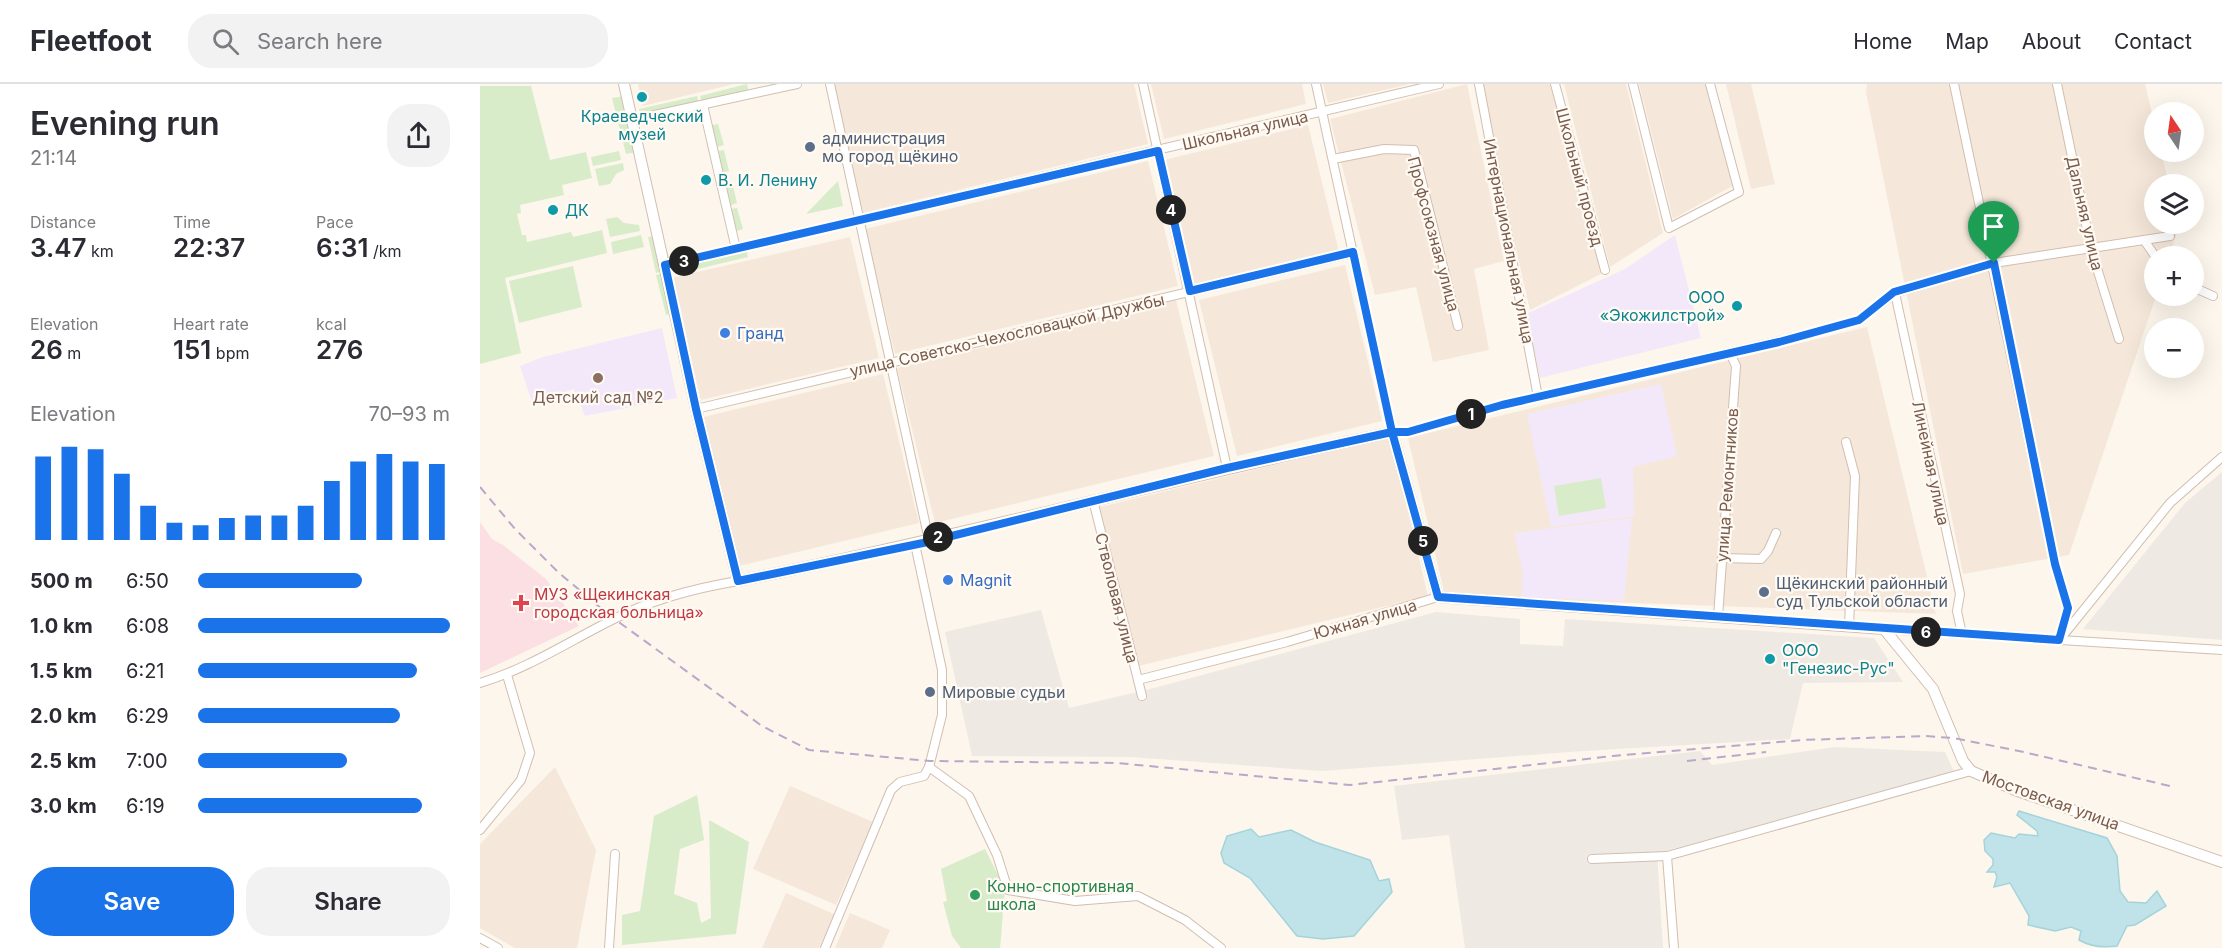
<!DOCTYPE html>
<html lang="en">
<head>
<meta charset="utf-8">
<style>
  :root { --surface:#fff; --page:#f2f2f3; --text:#2b2b33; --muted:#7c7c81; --line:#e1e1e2; --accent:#1a73e8 }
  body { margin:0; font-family:Inter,sans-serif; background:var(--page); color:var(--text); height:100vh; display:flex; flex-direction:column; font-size:22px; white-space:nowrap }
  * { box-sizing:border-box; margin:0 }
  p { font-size:20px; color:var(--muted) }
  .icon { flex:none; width:33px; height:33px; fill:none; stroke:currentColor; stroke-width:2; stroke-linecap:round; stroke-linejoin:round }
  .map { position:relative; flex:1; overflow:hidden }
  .drawer { display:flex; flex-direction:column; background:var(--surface); width:480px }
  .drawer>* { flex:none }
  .needle { width:39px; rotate:347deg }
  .buttons { position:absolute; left:1664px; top:18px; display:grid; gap:12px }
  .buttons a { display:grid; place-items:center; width:60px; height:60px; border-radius:50%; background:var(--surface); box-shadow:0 6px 24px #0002; font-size:30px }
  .pin { position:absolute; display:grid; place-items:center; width:51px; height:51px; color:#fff; margin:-62px -26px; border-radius:50% 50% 50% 0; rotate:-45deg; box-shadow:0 0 6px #0007 }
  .pin .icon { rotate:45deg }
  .km { position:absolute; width:30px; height:30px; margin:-15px; border-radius:50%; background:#222; color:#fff; font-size:16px; line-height:30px; text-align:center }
  .round { display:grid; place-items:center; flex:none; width:63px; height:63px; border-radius:24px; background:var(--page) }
  .summary { display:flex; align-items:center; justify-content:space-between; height:102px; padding:0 30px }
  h1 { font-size:33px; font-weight:600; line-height:45px }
  .figures { display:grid; grid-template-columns:repeat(3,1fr); gap:9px; height:102px; padding:6px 30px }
  .figures div { display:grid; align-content:center }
  .figures b { font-size:26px; font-weight:600 }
  .figures small { font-size:16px; font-weight:400 }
  .figures p { font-size:16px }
  .chart { height:168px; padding:12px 30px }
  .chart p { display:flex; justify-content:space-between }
  .chart svg { width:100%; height:108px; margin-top:6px; stroke:var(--accent); stroke-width:6 }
  .action { display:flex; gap:12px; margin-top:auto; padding:12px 30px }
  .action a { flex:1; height:69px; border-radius:24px; background:var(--accent); color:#fff; font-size:24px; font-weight:600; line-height:69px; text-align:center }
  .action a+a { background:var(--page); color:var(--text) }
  ul { padding:0 30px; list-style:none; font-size:20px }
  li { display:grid; grid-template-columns:96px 72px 1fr; align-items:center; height:45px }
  li i { height:15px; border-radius:8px; background:var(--accent) }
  header { display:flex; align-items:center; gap:36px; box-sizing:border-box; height:84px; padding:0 30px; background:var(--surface); border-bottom:2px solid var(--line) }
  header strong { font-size:28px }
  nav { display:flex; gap:33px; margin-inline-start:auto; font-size:21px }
  .search { width:420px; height:54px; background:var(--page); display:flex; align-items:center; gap:15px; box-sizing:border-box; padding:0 21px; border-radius:24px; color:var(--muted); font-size:22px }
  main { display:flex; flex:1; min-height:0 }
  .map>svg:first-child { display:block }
</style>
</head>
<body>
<header>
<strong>Fleetfoot</strong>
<div class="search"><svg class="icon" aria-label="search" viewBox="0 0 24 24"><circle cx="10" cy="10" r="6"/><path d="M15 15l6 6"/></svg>Search here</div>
<nav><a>Home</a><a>Map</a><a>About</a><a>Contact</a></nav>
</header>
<main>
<section class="drawer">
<div class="summary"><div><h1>Evening run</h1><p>21:14</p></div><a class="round"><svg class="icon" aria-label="share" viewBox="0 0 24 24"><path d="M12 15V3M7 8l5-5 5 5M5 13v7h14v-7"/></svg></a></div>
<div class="figures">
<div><p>Distance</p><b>3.47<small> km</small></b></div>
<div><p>Time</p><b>22:37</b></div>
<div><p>Pace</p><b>6:31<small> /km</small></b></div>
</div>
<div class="figures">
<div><p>Elevation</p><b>26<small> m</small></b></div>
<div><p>Heart rate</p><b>151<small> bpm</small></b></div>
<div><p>kcal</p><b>276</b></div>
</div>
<div class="chart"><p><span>Elevation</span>70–93 m</p>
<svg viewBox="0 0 160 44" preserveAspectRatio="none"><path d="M5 44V10M15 44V6M25 44V7M35 44V17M45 44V30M55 44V37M65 44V38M75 44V35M85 44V34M95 44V34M105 44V30M115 44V20M125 44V12M135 44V9M145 44V12M155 44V13"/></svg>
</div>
<ul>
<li><b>500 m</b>6:50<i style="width:65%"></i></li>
<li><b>1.0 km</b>6:08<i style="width:100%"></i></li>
<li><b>1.5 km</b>6:21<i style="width:87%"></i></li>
<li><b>2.0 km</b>6:29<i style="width:80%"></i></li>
<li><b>2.5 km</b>7:00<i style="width:59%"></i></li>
<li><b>3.0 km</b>6:19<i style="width:89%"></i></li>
</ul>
<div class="action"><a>Save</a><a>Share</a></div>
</section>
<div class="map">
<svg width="1742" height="864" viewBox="0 0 1742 864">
  <rect width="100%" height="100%" fill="#fdf6ec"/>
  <g fill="#f5e8da">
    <polygon points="158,0 254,0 163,22"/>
    <polygon points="357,0 654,0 668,60 383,129 352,1"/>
    <polygon points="671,0 822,0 826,20 684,55"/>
    <polygon points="843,0 930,0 848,19"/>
    <polygon points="987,0 1024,177 994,185 1009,266 953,278 936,203 895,211 850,35"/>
    <polygon points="998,0 1070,0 1123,189 1050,226"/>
    <polygon points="1084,0 1146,0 1183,149 1130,183"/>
    <polygon points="1159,0 1233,0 1258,99 1193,135"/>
    <polygon points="1246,0 1271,0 1295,100 1271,105"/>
    <polygon points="1387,0 1665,0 1674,38 1674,68 1681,68 1689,100 1674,100 1674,140 1698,140 1699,143 1689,172 1674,172 1676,212 1589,471 1483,490 1386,8"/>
    <polygon points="828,41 859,168 715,202 684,76"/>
    <polygon points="668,77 698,202 415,270 385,145"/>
    <polygon points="370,153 399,274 221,316 191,194"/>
    <polygon points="865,181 902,337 757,372 719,216"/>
    <polygon points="696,216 734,372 455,439 417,284"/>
    <polygon points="1387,243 1456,530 965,512 928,354"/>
    <polygon points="403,290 439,439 259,482 223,333"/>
    <polygon points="910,353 948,512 658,582 620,423"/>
    <polygon points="75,683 116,766 97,864 35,864 0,844 0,760"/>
    <polygon points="310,702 393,738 356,821 273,785"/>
    <polygon points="306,809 354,830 339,864 282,864"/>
    <polygon points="370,829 410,846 402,864 355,864"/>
  </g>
  <g fill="#efe9e4">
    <polygon points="1742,388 1742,556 1603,545 1705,419"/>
    <polygon points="561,526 589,624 674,604 956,528 1040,535 1040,560 1083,562 1085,535 1394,554 1423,598 1323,599 1310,655 1103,667 842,687 651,673 492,672 465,548"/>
    <polygon points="1355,663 1465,668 1475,690 1177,769 1183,864 985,864 969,751 922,756 914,702 1220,667 1232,681"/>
  </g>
  <g fill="#f3e8fa">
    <polygon points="1195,151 1221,254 1060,294 1046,230 1145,185"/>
    <polygon points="182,244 197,314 105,332 94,305 52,318 40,282 63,273"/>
    <polygon points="1181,300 1197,372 1153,383 1154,432 1071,443 1047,330"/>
    <polygon points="1152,434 1144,517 1042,513 1042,484 1034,449"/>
  </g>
  <polygon fill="#fbdfe3" points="0,438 12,455 23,461 66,495 99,542 0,589"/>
  <g fill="#d8ecc9">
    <polygon points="267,0 269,9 222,19 220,12"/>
    <polygon points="0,2 51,2 70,76 106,68 112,94 82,101 84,111 40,121 41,129 37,130 42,151 46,151 47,158 91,148 93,153 122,146 127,169 25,194 41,269 0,280"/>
    <polygon points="144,12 157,68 146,70 132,14"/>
    <polygon points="217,12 219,20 161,33 159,25"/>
    <polygon points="238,40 244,61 237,63 232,41"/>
    <polygon points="244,66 249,87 243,89 238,67"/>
    <polygon points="139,67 141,76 113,82 111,73"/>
    <polygon points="143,79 144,86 136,90 130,100 119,102 115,85"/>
    <polygon points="358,97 363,122 326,130"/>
    <polygon points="252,98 257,119 251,121 245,99"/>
    <polygon points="257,124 263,145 257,147 251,125"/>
    <polygon points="137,133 144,139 159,141 160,147 130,153 126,135"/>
    <polygon points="161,151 164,163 133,170 131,158"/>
    <polygon points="176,152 184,187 176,189 168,153"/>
    <polygon points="266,164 268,173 201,189 196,180"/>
    <polygon points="93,182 102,223 39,239 29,197"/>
    <polygon points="185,189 193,229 186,231 176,191"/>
    <polygon points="1121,394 1126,424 1079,432 1074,402"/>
    <polygon points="217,711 224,756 200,765 194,810 217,819 221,839 231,834 229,736 269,758 256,850 142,861 142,831 160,827 174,732"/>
    <polygon points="505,765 525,805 520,864 481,864 472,852 463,818 467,817 461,785"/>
  </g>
  <g fill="#bfe3e8" stroke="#a5d3da" stroke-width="1.5">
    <path d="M1539,727L1627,754L1637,772L1640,807L1648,818L1666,819L1677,807L1686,822L1655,841L1647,842L1637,862C1623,864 1611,863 1599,856L1601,847L1591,843L1575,847L1548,841L1549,832L1530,799L1514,803L1517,793L1515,788H1507L1513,781V775L1505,767L1504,756L1511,749L1535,754L1539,750L1558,752L1557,747L1537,731Z"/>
    <polygon points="771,745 779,753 811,746 835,758 890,776 899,797 909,795 912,808 874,852 843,855 817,852 770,794 744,779 741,769 747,752"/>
  </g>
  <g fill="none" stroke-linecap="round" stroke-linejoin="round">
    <g stroke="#d1beb0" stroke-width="10">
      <g id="minor">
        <polyline points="350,0 447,447 452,454"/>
        <polyline points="663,0 747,384"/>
        <polyline points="836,0 912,348 928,348 1022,321 1299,257 1379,236 1415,209 1514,179 1690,152"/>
        <polyline points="999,0 1058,313"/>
        <polyline points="1075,0 1125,186"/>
        <polyline points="1153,0 1189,144 1259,108 1230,0"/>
        <polyline points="1474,0 1575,480 1588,524 1579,556"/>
        <polyline points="1577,0 1611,165 1639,255"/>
        <polyline points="223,21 256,165"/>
        <polyline points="152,36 317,0"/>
        <polyline points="853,75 904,65 934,66 978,242"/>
        <polyline points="1664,156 1675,172"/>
        <polyline points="185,181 959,0"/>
        <polyline points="1713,203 1733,212"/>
        <polyline points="1415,209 1480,510 1477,527 1482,550"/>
        <polyline points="216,325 873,169"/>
        <polyline points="1366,358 1375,392 1369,543"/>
        <polyline points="613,416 662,612"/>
        <polyline points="1242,474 1281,475 1288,467 1296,449"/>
        <polyline points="1238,533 1256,282 1250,269"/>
        <polyline points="1404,545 1742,566"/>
        <polyline points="1581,554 1690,419 1742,373"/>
        <polyline points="658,596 807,558 958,513"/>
        <path d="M0,599C47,585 88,558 132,536C170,516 216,504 258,497"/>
        <polyline points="449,683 489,712 517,771 528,806 595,817 658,812 705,836 741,864"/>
        <polyline points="0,746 41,696 50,669 27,591"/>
        <polyline points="1112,775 1187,772"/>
        <polyline points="0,854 18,864"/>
        <polyline points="129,864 135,770"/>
        <polyline points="345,864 411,706 420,698 444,692 449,683 462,631 462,586 435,460"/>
        <polyline points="1194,864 1187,772 1491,687"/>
      </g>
    </g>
    <g stroke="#d1beb0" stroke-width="12">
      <path id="tertiary" d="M144,0L216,325L258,497C477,453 693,395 912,348L958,513L1404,545L1453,605L1483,677L1491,687L1535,706L1742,778"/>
    </g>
    <use href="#minor" stroke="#fff" stroke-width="8"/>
    <use href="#tertiary" stroke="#fff" stroke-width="10"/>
    <g stroke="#b9a8c9" stroke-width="2" stroke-dasharray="9 6" stroke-linecap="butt">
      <polyline points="0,403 35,445 78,488 129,531 282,642 329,666 450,677 637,679 870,701 1133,672 1322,656 1445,652 1473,654 1539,667 1690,702"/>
      <polyline points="1207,677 1286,668"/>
    </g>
  </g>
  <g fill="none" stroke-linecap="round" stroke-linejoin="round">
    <g stroke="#fff" stroke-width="12">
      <polyline id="route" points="1514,179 1414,208 1379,236 1299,258 1022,321 928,348 912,348 747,384 443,459 258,497 216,325 185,181 678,67 710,207 873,168 912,348 958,513 1579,556 1588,524 1575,480 1514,179"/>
    </g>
    <use href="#route" stroke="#1a73e8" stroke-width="8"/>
  </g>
  <g fill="#0f9aa8" stroke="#fffaf3" stroke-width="2">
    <circle cx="162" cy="13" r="6"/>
    <circle cx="226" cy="96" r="6"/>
    <circle cx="73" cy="126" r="6"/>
    <circle cx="1257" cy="222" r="6"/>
    <circle cx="1290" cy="575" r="6"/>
  </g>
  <g fill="#5c6f8a" stroke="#fffaf3" stroke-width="2">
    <circle cx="330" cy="63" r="6"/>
    <circle cx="1284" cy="508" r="6"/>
    <circle cx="450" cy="608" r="6"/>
  </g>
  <g fill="#3f7fe0" stroke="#fffaf3" stroke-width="2">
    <circle cx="245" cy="249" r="6"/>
    <circle cx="468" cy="496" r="6"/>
  </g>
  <circle fill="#8d6e63" stroke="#fffaf3" stroke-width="2" cx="118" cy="294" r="6"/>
  <path fill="#e0444e" stroke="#fffaf3" stroke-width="2" d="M38 510h6v6h6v6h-6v6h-6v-6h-6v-6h6z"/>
  <circle fill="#2e9e5b" stroke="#fffaf3" stroke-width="2" cx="495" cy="811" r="6"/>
  <g text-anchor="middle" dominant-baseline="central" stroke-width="4.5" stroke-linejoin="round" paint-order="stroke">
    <g font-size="16" fill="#0d838f" stroke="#fffaf3" text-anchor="start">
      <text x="162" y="32" text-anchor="middle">Краеведческий<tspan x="162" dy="18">музей</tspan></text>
      <text x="238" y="96">В. И. Ленину</text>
      <text x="85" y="126">ДК</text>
      <text x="1245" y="213" text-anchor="end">ООО<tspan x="1245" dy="18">«Экожилстрой»</tspan></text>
      <text x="1302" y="566">ООО<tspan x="1302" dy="18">"Генезис-Рус"</tspan></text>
    </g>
    <g font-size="16" fill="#7a5c4d" stroke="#fffaf3">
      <text transform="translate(765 46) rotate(-13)">Школьная улица</text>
      <text transform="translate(1100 93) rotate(75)">Школьный проезд</text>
      <text transform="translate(1605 129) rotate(77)">Дальняя улица</text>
      <text transform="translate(954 150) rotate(75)">Профсоюзная улица</text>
      <text transform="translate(1029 157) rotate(79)">Интернациональная улица</text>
      <text transform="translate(527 251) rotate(-13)">улица Советско-Чехословацкой Дружбы</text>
      <text transform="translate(1451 379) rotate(78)">Линейная улица</text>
      <text transform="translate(1247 401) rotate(-86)">улица Ремонтников</text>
      <text transform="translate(637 514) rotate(76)">Стволовая улица</text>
      <text transform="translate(885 535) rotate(-16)">Южная улица</text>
      <text transform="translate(1571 716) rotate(20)">Мостовская улица</text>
    </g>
    <g font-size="16" fill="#4e5e75" stroke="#fffaf3" text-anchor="start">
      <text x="342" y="54">администрация<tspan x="342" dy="18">мо город щёкино</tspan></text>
      <text x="1296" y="499">Щёкинский районный<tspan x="1296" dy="18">суд Тульской области</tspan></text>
      <text x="462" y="608">Мировые судьи</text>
    </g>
    <g font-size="16" fill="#366cbe" stroke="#fffaf3" text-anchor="start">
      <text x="257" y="249">Гранд</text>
      <text x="480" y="496">Magnit</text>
    </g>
    <g font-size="16" fill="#785e54" stroke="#fffaf3">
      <text x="118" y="313">Детский сад №2</text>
    </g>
    <g font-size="16" fill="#be3a42" stroke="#fffaf3" text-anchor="start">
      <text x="54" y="510">МУЗ «Щекинская<tspan x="54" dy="18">городская больница»</tspan></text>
    </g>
    <g font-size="16" fill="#27864d" stroke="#fffaf3" text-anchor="start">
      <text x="507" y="802">Конно-спортивная<tspan x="507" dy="18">школа</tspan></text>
    </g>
  </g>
</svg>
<div class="buttons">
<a><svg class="needle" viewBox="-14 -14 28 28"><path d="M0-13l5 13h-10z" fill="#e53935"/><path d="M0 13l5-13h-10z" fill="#7c7c81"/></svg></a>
<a><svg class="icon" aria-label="layers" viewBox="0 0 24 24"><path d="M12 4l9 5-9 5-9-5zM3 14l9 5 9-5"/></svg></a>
<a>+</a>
<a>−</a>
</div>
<div class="pin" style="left:1514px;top:179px;background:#1e9e55"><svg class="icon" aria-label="arrive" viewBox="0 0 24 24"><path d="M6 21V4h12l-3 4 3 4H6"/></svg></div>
<b class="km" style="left:991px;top:330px">1</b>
<b class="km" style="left:458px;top:453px">2</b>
<b class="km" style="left:204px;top:177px">3</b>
<b class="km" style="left:691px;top:126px">4</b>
<b class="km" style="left:943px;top:457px">5</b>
<b class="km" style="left:1446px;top:548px">6</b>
</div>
</main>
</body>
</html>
